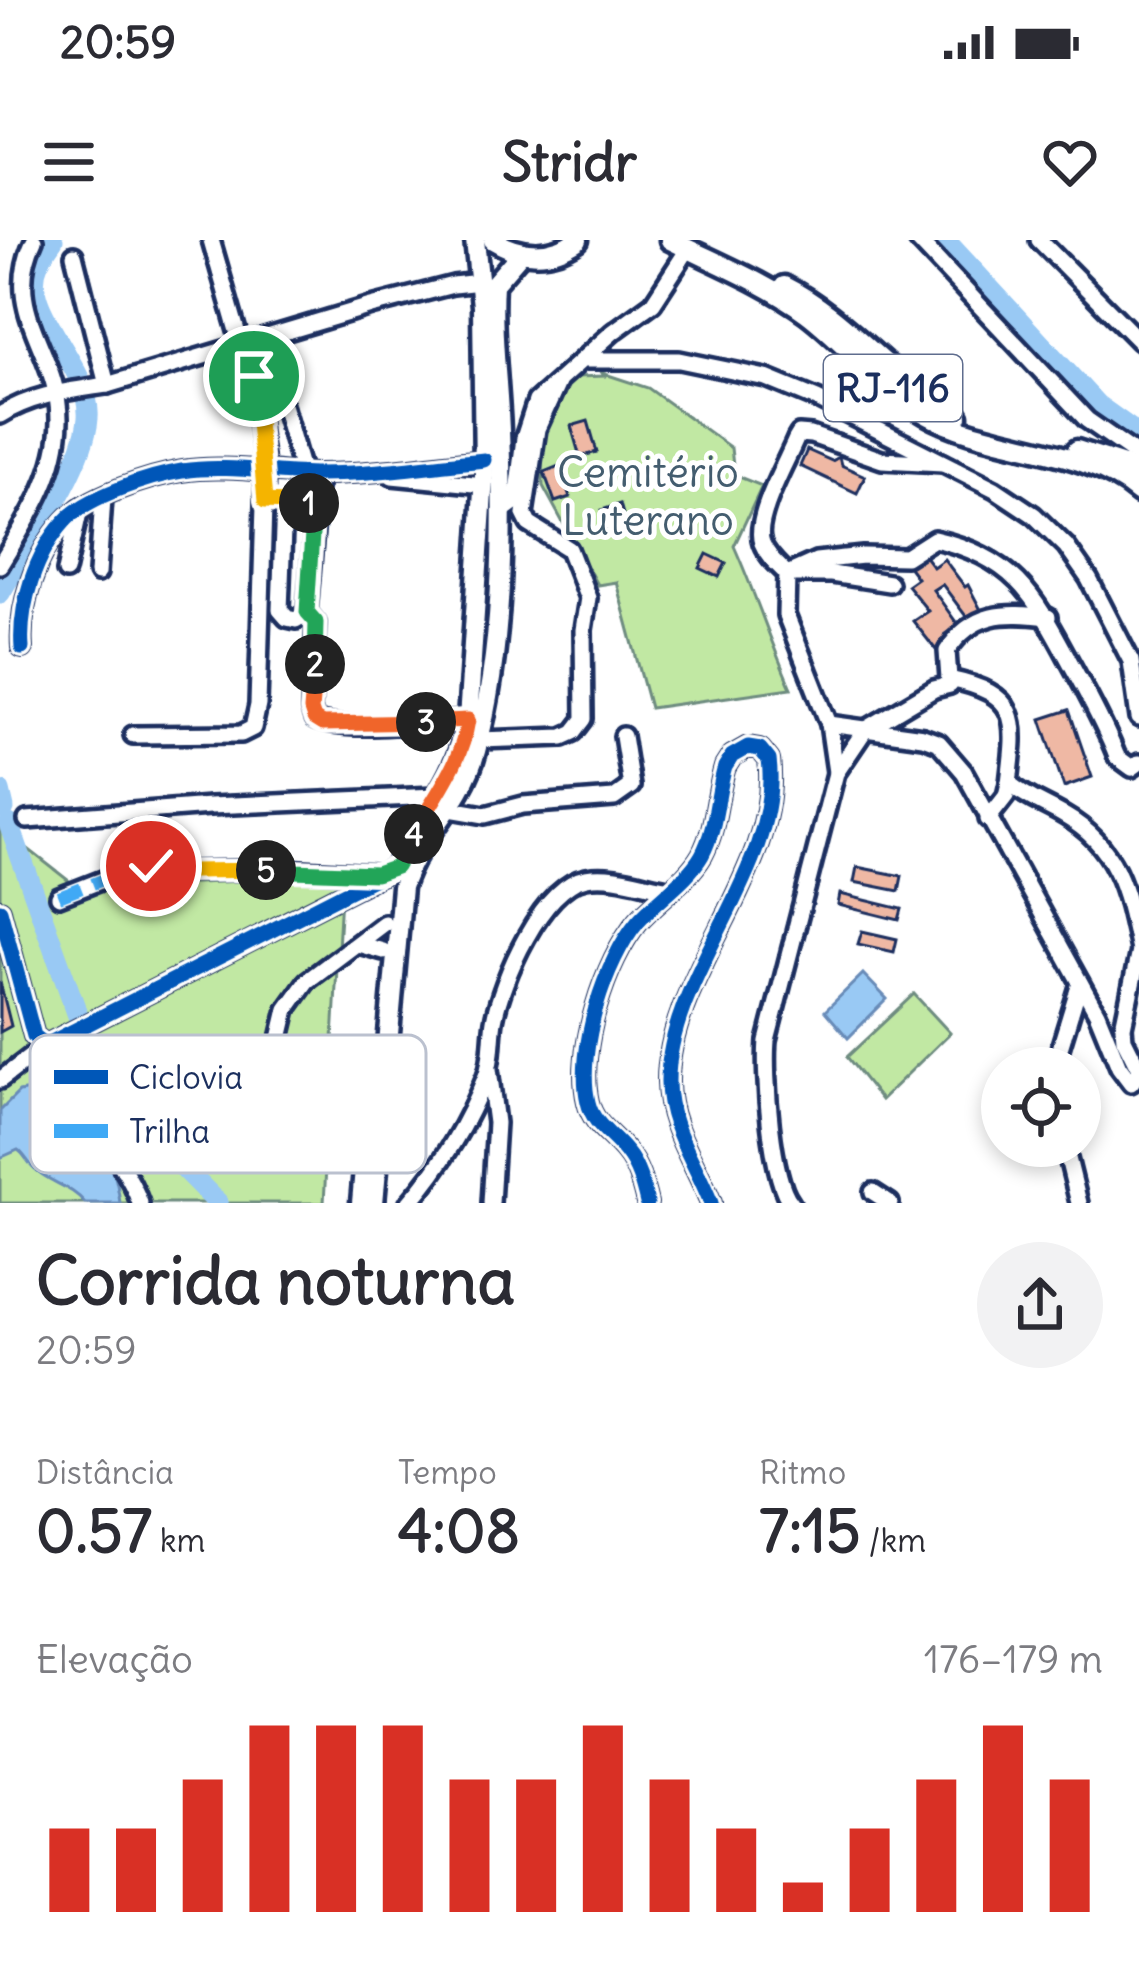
<!DOCTYPE html>
<html lang="pt">
<head>
<meta charset="utf-8">
<style>
  :root { --surface:#fff; --page:#f2f2f3; --text:#2b2b33; --muted:#7c7c81; --accent:#d93025 }
  body { margin:0; font-family:Delius,sans-serif; background:var(--page); color:var(--text); height:100vh; display:flex; flex-direction:column; font-size:45px; white-space:nowrap }
  * { box-sizing:border-box; margin:0 }
  p { font-size:39px; color:var(--muted) }
  .icon { flex:none; width:66px; height:66px; fill:none; stroke:currentColor; stroke-width:2; stroke-linecap:round; stroke-linejoin:round }
  .map { position:relative; height:963px; overflow:hidden }
  .panel { display:flex; flex-direction:column; background:var(--surface); flex:1 }
  .panel>* { flex:none }
  .controls { position:absolute; left:981px; top:807px; display:grid; gap:24px }
  .controls a { display:grid; place-items:center; width:120px; height:120px; border-radius:50%; background:var(--surface); box-shadow:0 6px 18px #0003; font-size:60px }
  .pin { position:absolute; display:grid; place-items:center; width:102px; height:102px; color:#fff; margin:-51px; border:6px solid #fff; border-radius:50%; box-shadow:0 3px 12px #0007 }
  .km { position:absolute; width:60px; height:60px; margin:-30px; border-radius:50%; background:#222; color:#fff; font-size:33px; line-height:60px; text-align:center }
  .round { display:grid; place-items:center; flex:none; width:126px; height:126px; border-radius:63px; background:var(--page) }
  .head { display:flex; align-items:center; justify-content:space-between; height:204px; padding:0 36px }
  h1 { font-size:66px; font-weight:700; line-height:90px }
  .figures { display:grid; grid-template-columns:repeat(3,1fr); gap:18px; height:204px; padding:12px 36px }
  .figures div { display:grid; align-content:center }
  .figures b { font-size:60px; font-weight:700 }
  .figures small { font-size:33px; font-weight:400 }
  .figures p { font-size:33px }
  .chart { height:336px; padding:24px 36px }
  .chart p { display:flex; justify-content:space-between }
  .chart svg { width:100%; height:216px; margin-top:12px; stroke:var(--accent); stroke-width:6 }
  .status { display:flex; justify-content:space-between; align-items:center; height:84px; padding:0 60px; background:var(--surface); direction:ltr }
  .status svg { height:33px; fill:currentColor }
  header { display:flex; justify-content:space-between; align-items:center; height:156px; padding:0 36px; background:var(--surface); font-size:54px; font-weight:700 }
  .map>svg:first-child { display:block }
</style>
</head>
<body>
<div class="status"><b>20:59</b><svg viewBox="0 0 49 12"><path d="M0 12V9h3v3zM5 12V6h3v6zM10 12V3h3v9zM15 12V0h3v12zM26 1h20v11H26zM47 4h2v5h-2z"/></svg></div>
<header><svg class="icon" aria-label="menu" viewBox="0 0 24 24"><path d="M4 6h16M4 12h16M4 18h16"/></svg>Stridr<svg class="icon" aria-label="heart" viewBox="0 0 24 24"><path d="M12 20l-8-8c-3-5 5-10 8-4 3-6 11-1 8 4z"/></svg></header>
<div class="map">
<svg width="1139" height="963" viewBox="0 0 1139 963">
  <rect width="100%" height="100%" fill="#fff"/>
  <filter id="ink" filterUnits="userSpaceOnUse"><feTurbulence type="fractalNoise" baseFrequency=".00833" numOctaves="2"/><feDisplacementMap in="SourceGraphic" scale="24" xChannelSelector="R" yChannelSelector="G"/><feConvolveMatrix kernelMatrix="1 2 1 2 8 2 1 2 1" color-interpolation-filters="sRGB"/></filter>
  <g filter="url(#ink)">
    <g fill="#c1e8a3" stroke="#6e8c80" stroke-width="3">
      <path d="M602,133L648,148L731,208L734,235L762,246L734,306C755,353 770,401 791,448L650,468L616,342L597,345L543,246L541,197L554,154L576,137L604,136Z"/>
      <polygon points="0,587 78,648 342,637 324,963 0,963"/>
      <polygon points="914,754 950,793 881,860 847,817"/>
    </g>
    <g fill="#99c9f4" stroke="#678bb8" stroke-width="3">
      <polygon points="863,734 887,759 848,798 825,771"/>
      <path d="M41,848L51,850L48,862L55,878C99,900 114,911 120,963H85C71,945 47,943 32,926C27,921 24,914 18,910L0,918V871L19,852Z"/>
    </g>
    <g fill="none" stroke-linecap="round" stroke-linejoin="round">
      <g stroke="#99c9f4" stroke-width="21">
        <polyline points="945,0 1097,165 1139,195"/>
        <path d="M0,353C25,310 85,226 88,178C92,125 17,70 38,24C42,16 48,7 53,0"/>
        <polyline points="0,551 4,568"/>
        <polyline points="9,584 104,848 218,963"/>
      </g>
    </g>
    <g fill="#efb8a4" stroke="#1b2f5e" stroke-width="3">
      <polygon points="588,181 597,212 580,217 571,186"/>
      <polygon points="807,210 832,221 839,217 841,225 865,236 857,253 800,226"/>
      <polygon points="559,226 570,257 555,262 544,232"/>
      <polygon points="620,264 628,292 610,297 602,270"/>
      <polygon points="707,314 726,323 719,337 700,328"/>
      <polygon points="924,315 933,327 944,319 965,347 968,345 981,370 968,379 942,344 933,350 958,385 945,394 949,399 936,410 913,381 928,371 907,345 917,338 908,326"/>
      <polygon points="1069,470 1092,537 1064,547 1041,479"/>
      <polygon points="857,627 902,636 899,651 854,642"/>
      <polygon points="840,654 902,669 899,680 838,665"/>
      <polygon points="862,691 897,699 894,712 858,704"/>
      <polygon points="0,742 11,786 0,792"/>
    </g>
    <g fill="none" stroke-linecap="round" stroke-linejoin="round">
      <g stroke="#1b2f5e" stroke-width="24">
        <g id="minor">
          <polyline points="211,0 241,105"/>
          <polyline points="918,0 1087,180 1139,216"/>
          <polyline points="1039,0 1139,101"/>
          <polyline points="74,15 107,145"/>
          <polyline points="264,99 303,234"/>
          <polyline points="587,120 679,120 766,138 817,159 995,249 1034,275 1066,306 1089,339 1131,421 1139,478"/>
          <path d="M0,175C34,154 68,151 107,145L371,66L453,45L480,42"/>
          <polyline points="392,236 484,245"/>
          <polyline points="284,263 280,370 287,378 296,380 307,372 319,234"/>
          <polyline points="501,272 516,261 524,198 536,161 613,92 653,63 688,9"/>
          <path d="M0,325C27,280 58,235 59,181C60,111 0,72 34,0"/>
          <polyline points="66,331 80,268"/>
          <polyline points="98,333 103,258"/>
          <path d="M787,334L816,321L863,316L906,317L934,299C1020,318 1037,362 1076,433C1091,461 1106,488 1117,517L1132,528L1139,523"/>
          <polyline points="787,334 786,375 829,484 836,532"/>
          <path d="M889,343L831,334H787C778,325 767,316 762,303C753,280 786,223 796,199L799,194L811,195L882,220L943,223"/>
          <path d="M307,372L316,383L311,469L314,479C339,493 435,482 468,480"/>
          <path d="M22,408C19,366 35,314 65,281C86,257 150,236 182,231C226,224 275,234 319,234C374,234 430,225 484,220"/>
          <path d="M949,439C1020,454 1017,477 1009,543C1026,558 1045,564 1065,576C1119,607 1127,653 1139,710"/>
          <path d="M949,439L947,411C973,371 1005,372 1048,377"/>
          <polyline points="829,484 923,497 939,503 964,532 1097,773 1119,827 1131,843 1139,832"/>
          <polyline points="133,495 241,494 253,488 258,465 265,232 253,137"/>
          <polyline points="479,500 563,497 574,492 584,479 583,390 588,358 569,309 529,284 524,274 537,189 558,143"/>
          <polyline points="450,569 485,575 523,565 614,558 631,546 623,496"/>
          <polyline points="988,579 1006,556 1009,543"/>
          <polyline points="27,580 210,566 436,556"/>
          <polyline points="59,657 118,634 151,626 194,631 284,629 374,634"/>
          <polyline points="0,670 34,796 46,805 396,627"/>
          <polyline points="358,704 383,711"/>
          <polyline points="1139,711 1123,787 1124,799 1139,829"/>
          <polyline points="1054,828 1080,743"/>
          <polyline points="489,829 496,883 491,963"/>
          <polyline points="119,839 175,854 224,890 238,895 261,879 287,769 307,741 384,683"/>
          <path d="M0,840L46,805C63,866 119,904 140,963"/>
          <polyline points="1065,906 1079,963"/>
          <polyline points="873,952 890,963"/>
          <path d="M409,963C443,924 467,884 486,836C493,819 491,799 494,781C501,741 542,646 586,638C612,633 644,645 669,649"/>
          <path d="M647,963C643,946 638,926 626,912C613,895 593,885 588,862C576,811 605,720 638,681C658,658 687,641 702,615C717,587 716,556 725,527L732,516L748,507L760,509L769,520C783,627 667,736 668,842C668,887 696,923 711,963"/>
          <path d="M791,963C771,940 764,833 767,801L836,533L865,490L934,449L950,445L949,439"/>
        </g>
      </g>
      <g stroke="#1b2f5e" stroke-width="27">
        <g id="major">
          <path d="M493,0C521,17 550,19 578,0"/>
          <path d="M670,0C716,23 765,42 807,73C848,104 881,148 926,174C989,210 1084,205 1139,253"/>
          <path d="M784,46C850,79 893,143 958,176"/>
          <polyline points="1077,210 1124,225 1139,235"/>
          <path d="M400,619C425,573 460,532 468,480L484,236L482,66L475,0"/>
          <polyline points="361,963 368,883"/>
          <path d="M374,963L402,647C419,594 461,568 476,511C503,413 504,292 500,191C498,142 491,92 494,44L521,13"/>
        </g>
      </g>
      <use href="#minor" stroke="#fff" stroke-width="15"/>
      <use href="#major" stroke="#fff" stroke-width="18"/>
      <polyline stroke="#3fa9f5" stroke-width="12" stroke-dasharray="24 12" stroke-linecap="butt" points="59,657 118,634 151,626 194,631 284,629 371,634"/>
      <g stroke="#fff" stroke-width="22">
        <g id="cycleway">
          <path d="M22,408C19,366 35,314 65,281C86,257 150,236 182,231C226,224 275,234 319,234C374,234 430,225 484,220"/>
          <polyline points="0,670 34,796 46,805 396,627"/>
          <path d="M647,963C643,946 638,926 626,912C613,895 593,885 588,862C576,811 605,720 638,681C658,658 687,641 702,615C717,587 716,556 725,527L732,516L748,507L760,509L769,520C783,627 667,736 668,842C668,887 696,923 711,963"/>
        </g>
      </g>
      <use href="#cycleway" stroke="#0057b8" stroke-width="15"/>
    </g>
  </g>
  <g fill="none" stroke-linecap="round" stroke-linejoin="round" filter="url(#ink)">
    <g stroke="#fff" stroke-width="24">
      <polyline id="split-1" points="254,136 265,261 309,263"/>
    </g>
    <g stroke="#fff" stroke-width="24">
      <polyline id="split-2" points="309,263 314,263 307,372 316,382 315,424"/>
    </g>
    <g stroke="#fff" stroke-width="24">
      <polyline id="split-3" points="315,424 311,470 314,479 322,484 426,482"/>
    </g>
    <g stroke="#fff" stroke-width="24">
      <path id="split-4" d="M414,594C435,555 461,525 468,480L426,482"/>
    </g>
    <g stroke="#fff" stroke-width="24">
      <polyline id="split-5" points="266,630 376,634 396,627 414,594"/>
    </g>
    <g stroke="#fff" stroke-width="24">
      <polyline id="split-6" points="151,626 194,631 266,630"/>
    </g>
    <use href="#split-1" stroke="#f5b400" stroke-width="15"/>
    <use href="#split-2" stroke="#22a559" stroke-width="15"/>
    <use href="#split-3" stroke="#f0652b" stroke-width="15"/>
    <use href="#split-4" stroke="#f0652b" stroke-width="15"/>
    <use href="#split-5" stroke="#22a559" stroke-width="15"/>
    <use href="#split-6" stroke="#f5b400" stroke-width="15"/>
  </g>
  <g text-anchor="middle" dominant-baseline="central" stroke-width="10" stroke-linejoin="round" paint-order="stroke">
    <rect fill="#fff" stroke="#5f6d8e" stroke-width="3" x="824" y="115" width="138" height="66" rx="9"/>
    <g font-size="39" font-weight="bold" fill="#1b2f5e">
      <text x="893" y="148">RJ-116</text>
    </g>
    <g font-size="42" fill="#445d6f" stroke="#fff">
      <text x="648" y="232">Cemitério<tspan x="648" dy="48">Luterano</tspan></text>
    </g>
  </g>
  <rect x="30" y="795" width="396" height="138" rx="18" fill="#fff" stroke="#bbc1cf" stroke-width="3"/>
  <rect x="54" y="830" width="54" height="14" fill="#0057b8"/>
  <rect x="54" y="884" width="54" height="14" fill="#3fa9f5"/>
  <g font-size="33" fill="#1b2f5e">
    <text x="129" y="849">Ciclovia</text>
    <text x="129" y="903">Trilha</text>
  </g>
</svg>
<div class="controls">
<a><svg class="icon" aria-label="locate" viewBox="0 0 24 24"><circle cx="12" cy="12" r="6"/><path d="M12 2v4M12 18v4M2 12h4M18 12h4"/></svg></a>
</div>
<div class="pin" style="left:254px;top:136px;background:#1e9e55"><svg class="icon" aria-label="arrive" viewBox="0 0 24 24"><path d="M6 21V4h12l-3 4 3 4H6"/></svg></div>
<div class="pin" style="left:151px;top:626px;background:#d93025"><svg class="icon" aria-label="check" viewBox="0 0 24 24"><path d="M5 12l5 5 9-10"/></svg></div>
<b class="km" style="left:309px;top:263px">1</b>
<b class="km" style="left:315px;top:424px">2</b>
<b class="km" style="left:426px;top:482px">3</b>
<b class="km" style="left:414px;top:594px">4</b>
<b class="km" style="left:266px;top:630px">5</b>
</div>
<section class="panel">
<div class="head"><div><h1>Corrida noturna</h1><p>20:59</p></div><a class="round"><svg class="icon" aria-label="share" viewBox="0 0 24 24"><path d="M12 15V3M7 8l5-5 5 5M5 13v7h14v-7"/></svg></a></div>
<div class="figures">
<div><p>Distância</p><b>0.57<small> km</small></b></div>
<div><p>Tempo</p><b>4:08</b></div>
<div><p>Ritmo</p><b>7:15<small> /km</small></b></div>
</div>
<div class="chart"><p><span>Elevação</span>176–179 m</p>
<svg viewBox="0 0 160 44" preserveAspectRatio="none"><path d="M5 44V27M15 44V27M25 44V17M35 44V6M45 44V6M55 44V6M65 44V17M75 44V17M85 44V6M95 44V17M105 44V27M115 44V38M125 44V27M135 44V17M145 44V6M155 44V17"/></svg>
</div>
</section>
</body>
</html>
